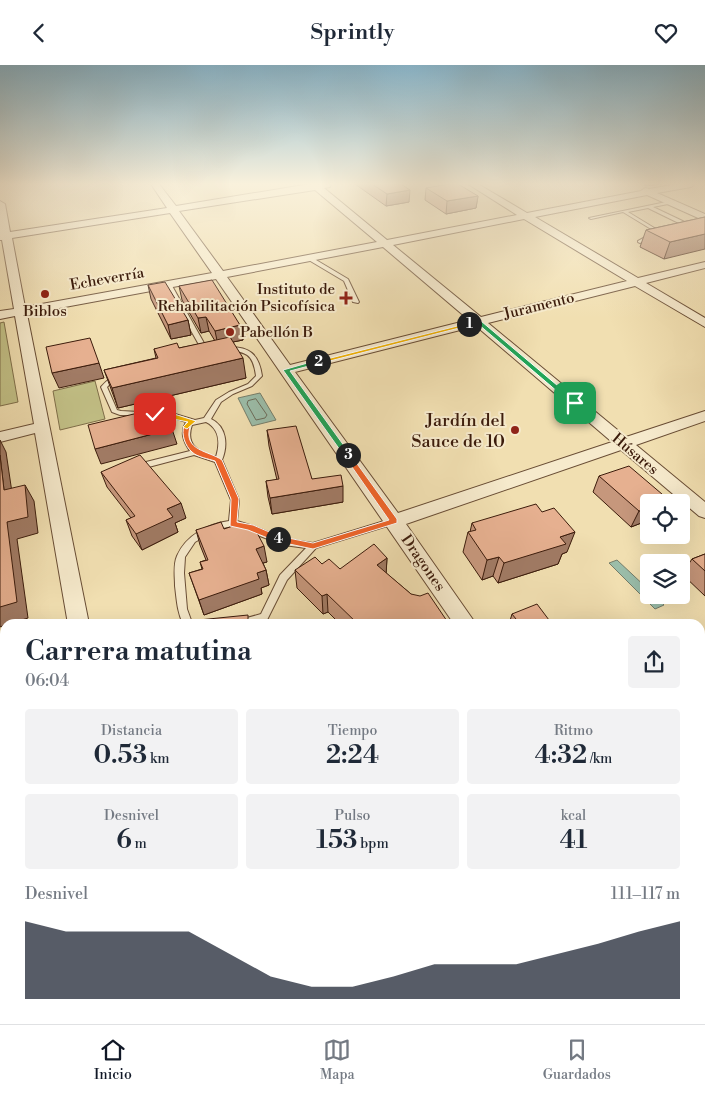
<!DOCTYPE html>
<html lang="es">
<head>
<meta charset="utf-8">
<style>
  :root { --surface:#fff; --page:#f2f2f3; --text:#1f2937; --muted:#747a83; --line:#e0e1e3; --accent:#111827 }
  body { margin:0; font-family:"Libre Bodoni",serif; background:var(--page); color:var(--text); height:100vh; display:flex; flex-direction:column; font-size:19px; white-space:nowrap }
  * { box-sizing:border-box; margin:0 }
  p { font-size:16px; color:var(--muted) }
  .icon { flex:none; width:28px; height:28px; fill:none; stroke:currentColor; stroke-width:2; stroke-linecap:round; stroke-linejoin:round }
  .map { position:relative; flex:1; overflow:hidden }
  .panel { position:absolute; left:0px; top:554px; width:705px; height:406px; display:flex; flex-direction:column; background:var(--surface); border-radius:15px 15px 0 0; box-shadow:0 5px 20px #0002 }
  .panel>* { flex:none }
  .controls { position:absolute; left:640px; top:429px; display:grid; gap:10px }
  .controls a { display:grid; place-items:center; width:50px; height:50px; border-radius:5px; background:var(--surface); box-shadow:0 5px 20px #0002; font-size:25px }
  .pin { position:absolute; display:grid; place-items:center; width:42px; height:42px; color:#fff; margin:-21px; border-radius:10px; box-shadow:0 2px 8px #0006 }
  .km { position:absolute; width:25px; height:25px; margin:-12px; border-radius:50%; background:#222; color:#fff; font-size:14px; line-height:25px; text-align:center }
  .round { display:grid; place-items:center; flex:none; width:52px; height:52px; border-radius:5px; background:var(--page) }
  .overview { display:flex; align-items:center; justify-content:space-between; height:85px; padding:0 25px }
  h1 { font-size:28px; font-weight:600; line-height:38px }
  .metrics { display:grid; grid-template-columns:repeat(3,1fr); gap:8px; height:85px; padding:5px 25px }
  .metrics div { display:grid; align-content:center; border-radius:5px; background:var(--page); text-align:center }
  .metrics b { font-size:25px; font-weight:600 }
  .metrics small { font-size:14px; font-weight:400 }
  .metrics p { font-size:14px }
  .chart { height:140px; padding:10px 25px }
  .chart p { display:flex; justify-content:space-between }
  .chart svg { width:100%; height:90px; margin-top:5px; fill:var(--accent); opacity:.7 }
  header { display:flex; justify-content:space-between; align-items:center; height:65px; padding:0 25px; background:var(--surface); font-size:22px; font-weight:600 }
  .menu { display:flex; justify-content:space-around; align-items:center; height:70px; border-top:1px solid var(--line); background:var(--surface); font-size:14px; color:var(--muted) }
  .menu a { display:grid; justify-items:center; gap:2px }
  .menu .selected { color:var(--accent) }
  .map>svg:first-child { display:block }
</style>
</head>
<body>
<header><svg class="icon" aria-label="back" viewBox="0 0 24 24"><path d="M15 5l-7 7 7 7"/></svg>Sprintly<svg class="icon" aria-label="heart" viewBox="0 0 24 24"><path d="M12 20l-8-8c-3-5 5-10 8-4 3-6 11-1 8 4z"/></svg></header>
<div class="map">
<svg width="705" height="959" viewBox="0 0 705 959">
  <rect width="100%" height="100%" fill="#f1dfb1"/>
  <filter id="stains"><feTurbulence type="fractalNoise" baseFrequency=".004" numOctaves="4"/><feColorMatrix values="0 0 0 0 .2 0 0 0 0 .09 0 0 0 0 .02 0 0 0 .5 -.17"/></filter>
  <radialGradient id="worn" r=".72"><stop offset=".6" stop-color="#630" stop-opacity="0"/><stop offset="1" stop-color="#630" stop-opacity=".3"/></radialGradient>
  <g fill="#c2c086" stroke="#7f6e49">
    <polygon points="4,257 18,337 0,341 0,258"/>
    <polygon points="95,316 105,354 60,365 53,326"/>
    <polygon points="705,693 705,860 700,853 700,696"/>
    <polygon points="5,878 5,955 149,955 150,959 0,959 0,881"/>
    <polygon points="270,955 593,955 596,959 271,959"/>
  </g>
  <g fill="#9bbda9" stroke="#757d6a">
    <polygon points="260,328 276,355 252,361 238,333"/>
    <polygon points="617,495 649,525 649,530 654,530 664,540 655,544 609,498"/>
  </g>
  <g fill="none" stroke-linecap="round" stroke-linejoin="round">
    <polygon stroke="#6c6c5a" stroke-width="1" points="256,334 267,350 265,353 256,355 247,339 248,336"/>
    <g stroke="#694d35" stroke-width="2">
      <g id="service">
        <polygon points="671,136 673,138 653,142 693,161 693,163 689,163 648,143 628,147 656,164 653,172 640,178 638,177 638,176 649,170 651,164 623,147 591,154 589,153"/>
        <polygon points="307,192 311,192 348,214 359,237 358,238 353,237 344,216 307,194"/>
        <polygon points="168,217 171,219 209,287 208,288 203,287 165,219"/>
        <path d="M227,282C249,281 259,289 262,311L252,321L233,329L221,337L211,354C227,362 228,380 222,395L239,435L237,456L253,461L285,474L313,478L394,453L398,456L397,458L316,483L287,515L267,555L254,559H234L236,556L261,549L280,510L306,483L284,480L233,461L218,464L195,477L185,492L184,508L187,544L191,555L195,556L197,559H183C177,545 177,537 175,521C175,512 173,500 177,491C186,470 208,459 229,456L231,435L215,397L194,390L141,404L138,403L137,401L138,399L190,386C183,376 180,367 186,357L174,353L155,351L120,350L112,347L101,322C106,316 112,310 120,311V313L112,317L107,322L117,345L121,346L175,349L195,355L204,353L216,335L229,327L248,319L256,311C253,287 245,287 225,285V283ZM206,357C220,364 220,379 216,392C199,388 185,380 192,360Z"/>
        <polygon points="5,584 5,592 0,593 0,585"/>
      </g>
    </g>
    <g stroke="#694d35" stroke-width="2">
      <g id="minor">
        <path d="M151,119H159L176,141L310,119H331L330,122L324,123L387,175L517,150L468,119H478L527,148L641,126L645,123L649,124L678,119H695L691,122L657,128L705,149V156L647,130L535,152L638,213L705,197V203L646,218L705,253V262L635,221L488,258L626,372L705,346V356L636,380L705,437V453L699,451L621,385L406,459L476,559H454L216,214L27,249L89,559H68L35,368L0,377V367L34,359L15,251L0,254V246L14,244L2,175H0V136L5,139L10,167L167,143ZM315,125L377,177L223,206L179,146ZM170,148L212,208L25,242L12,173ZM524,154L627,216L481,252L393,180ZM383,182L469,255L290,300L227,212ZM476,261L612,377L398,448L295,307Z"/>
        <polygon points="705,644 705,666 700,668 700,646"/>
        <polygon points="700,883 705,885 705,920 700,918"/>
        <rect x="138" y="955" width="32" height="4"/>
      </g>
    </g>
    <polyline stroke="#3c1c0c" stroke-width="5" stroke-dasharray="2 4" stroke-linecap="butt" points="47,959 50,955"/>
    <use href="#service" fill="#f6eacc" fill-rule="evenodd"/>
    <use href="#minor" fill="#f6eacc" fill-rule="evenodd"/>
  </g>
  <g fill="#c6977c" stroke="#3c1c0c">
    <polygon points="355,119 401,119 409,137 386,141"/>
    <polygon points="426,123 478,131 476,143 446,149 425,135"/>
    <polygon points="705,152 664,194 640,182 646,165"/>
    <polygon points="148,220 188,255 191,270 171,274 151,234"/>
    <polygon points="179,221 240,260 243,275 233,277 246,313 118,343 104,305 156,293 154,284 179,283 215,276 209,266 201,268 182,235"/>
    <polygon points="267,365 312,414 343,437 272,449 268,432 266,416 277,415 269,381"/>
    <polygon points="101,407 186,453 175,458 178,467 142,485 132,471 126,455 131,453 107,422"/>
    <polygon points="599,411 649,438 649,455 631,462 593,427"/>
    <polygon points="472,458 567,487 562,489 558,499 498,518 493,511 482,515 463,487 468,467 470,467"/>
    <polygon points="224,464 246,464 267,497 263,498 266,505 269,520 261,523 262,529 204,550 189,508 202,504 200,497 206,495 200,480 196,465"/>
    <polygon points="705,489 705,531 682,509 692,494"/>
    <polygon points="387,493 386,508 411,529 449,559 340,559 328,547 323,549 297,523 295,505 322,499 340,504"/>
    <polygon points="512,549 552,559 509,559"/>
    <polygon points="598,955 675,955 677,959 600,959"/>
  </g>
  <g fill="#a17b65" stroke="#3c1c0c">
    <polygon points="645,119 662,119 645,121"/>
    <polygon points="410,125 409,137 386,141 387,129"/>
    <polygon points="478,131 476,143 446,149 447,136"/>
    <polygon points="705,169 705,184 664,194 670,177"/>
    <polygon points="206,252 209,266 201,268 198,253"/>
    <polygon points="188,255 191,270 171,274 168,260"/>
    <polygon points="240,260 243,275 218,280 215,266"/>
    <polygon points="243,293 246,313 118,343 112,323"/>
    <polygon points="99,298 104,313 59,323 52,308"/>
    <polygon points="172,364 177,379 101,399 95,384"/>
    <polygon points="0,375 6,387 14,441 4,425 0,390"/>
    <polygon points="25,420 34,436 38,468 17,474 28,553 9,559 5,559 5,560 0,562 0,542 7,457"/>
    <polygon points="343,421 343,437 272,449 270,433"/>
    <polygon points="181,438 186,453 175,458 178,467 142,485 136,469 167,444"/>
    <polygon points="649,443 649,455 631,462 639,446"/>
    <polygon points="575,467 567,487 562,489 558,499 498,518 504,498 560,472"/>
    <polygon points="264,481 267,497 259,499 256,484"/>
    <polygon points="499,492 493,511 482,515 487,495"/>
    <polygon points="387,493 386,511 377,500"/>
    <polygon points="266,505 269,520 261,523 262,529 204,550 199,535 257,508"/>
    <polygon points="327,529 328,547 323,549 322,531"/>
    <polygon points="5,837 5,851 0,854 0,839"/>
  </g>
  <g fill="#e6b090" stroke="#3c1c0c">
    <polygon points="372,119 401,119 410,125 387,129"/>
    <polygon points="449,119 458,119 478,131 447,136 426,123"/>
    <polygon points="705,152 705,169 670,177 646,165"/>
    <polygon points="212,215 240,260 215,266 206,252 198,253 179,221"/>
    <polygon points="165,217 188,255 168,260 148,220"/>
    <polygon points="230,272 243,293 112,323 104,305 158,293 154,284 177,278 179,283"/>
    <polygon points="90,273 99,298 52,308 46,282"/>
    <polygon points="163,342 172,364 95,384 88,360"/>
    <polygon points="296,361 312,414 341,410 343,421 270,433 266,416 279,414 267,365"/>
    <polygon points="0,390 4,425 25,420 28,452 7,457 17,537 0,542"/>
    <polygon points="140,390 181,438 167,444 173,452 136,469 126,455 135,451 101,407"/>
    <polygon points="629,401 669,435 662,438 649,438 649,443 639,446 599,411"/>
    <polygon points="536,439 542,447 554,443 575,467 560,472 566,479 504,498 499,492 487,495 468,467 476,465 472,458"/>
    <polygon points="221,457 224,464 242,458 246,464 254,462 264,481 256,484 266,505 257,508 259,514 199,535 189,508 203,504 200,497 208,495 196,465"/>
    <polygon points="374,479 387,493 377,500 411,529 420,531 428,528 449,559 358,559 327,529 322,531 295,505 315,492 322,499 329,494 340,504"/>
    <polygon points="705,489 705,506 692,494"/>
    <polygon points="537,539 552,559 520,559 512,549"/>
    <polygon points="248,550 248,559 169,559 169,558"/>
    <polygon points="5,606 5,837 0,839 0,607"/>
    <polygon points="616,955 675,955 677,959 619,959"/>
  </g>
  <linearGradient id="sky" x2="0" y2="1"><stop stop-color="#89b8cf"/><stop offset="0.47" stop-color="#f9f1dc"/><stop offset="1" stop-color="#f9f1dc" stop-opacity="0"/></linearGradient>
  <rect width="705" height="253" fill="url(#sky)"/>
  <polygon fill="#22a559" stroke="#fff" points="477,256 481,256 577,337 577,339 572,339 478,259 469,261 466,259"/>
  <polygon fill="#f5b400" stroke="#fff" points="469,258 471,260 318,299 315,297"/>
  <polygon fill="#22a559" stroke="#fff" points="318,295 320,298 290,306 350,389 350,392 345,392 283,305"/>
  <polygon fill="#f0652b" stroke="#fff" points="345,389 350,389 397,454 397,458 313,484 275,476 274,474 278,471 313,478 389,455 345,392"/>
  <path fill="#f0652b" stroke="#fff" d="M184,361L190,362C183,386 210,386 222,395L239,434L237,457L253,460L281,472V476H275L248,465L230,461L231,434L215,396C209,394 197,392 192,387C185,381 181,369 184,361Z"/>
  <polygon fill="#f5b400" stroke="#fff" points="153,347 174,349 196,356 187,364 183,362 188,357 153,350"/>
  <g fill="#8f2418" stroke="#f6eacc" stroke-width="2">
    <circle cx="45" cy="229" r="5"/>
    <path d="M343.5 225.5h5v5h5v5h-5v5h-5v-5h-5v-5h5z"/>
    <circle cx="230" cy="267" r="5"/>
    <circle cx="515" cy="365" r="5"/>
  </g>
  <g text-anchor="middle" dominant-baseline="central" stroke-width="4" stroke-linejoin="round" paint-order="stroke">
    <g font-size="15" fill="#3c1c0c" stroke="#f6eacc">
      <text transform="translate(107 214) rotate(-10)">Echeverría</text>
      <text transform="translate(539 241) rotate(-14)">Juramento</text>
      <text transform="translate(635 389) rotate(40)">Húsares</text>
      <text transform="translate(423 498) rotate(55)">Dragones</text>
    </g>
    <g font-size="15" fill="#3c1c0c" stroke="#f6eacc" text-anchor="end">
      <text x="335" y="224">Instituto de<tspan x="335" dy="17">Rehabilitación Psicofísica</tspan></text>
      <text x="45" y="246" text-anchor="middle">Biblos</text>
      <text x="240" y="267" text-anchor="start">Pabellón B</text>
    </g>
    <g font-size="18" fill="#3c1c0c" stroke="#f6eacc" text-anchor="end">
      <text x="505" y="355">Jardín del<tspan x="505" dy="21">Sauce de 10</tspan></text>
    </g>
  </g>
  <rect width="100%" height="100%" filter="url(#stains)"/>
  <rect width="100%" height="100%" fill="url(#worn)"/>
</svg>
<div class="controls">
<a><svg class="icon" aria-label="locate" viewBox="0 0 24 24"><circle cx="12" cy="12" r="6"/><path d="M12 2v4M12 18v4M2 12h4M18 12h4"/></svg></a>
<a><svg class="icon" aria-label="layers" viewBox="0 0 24 24"><path d="M12 4l9 5-9 5-9-5zM3 14l9 5 9-5"/></svg></a>
</div>
<div class="pin" style="left:575px;top:338px;background:#1e9e55"><svg class="icon" aria-label="arrive" viewBox="0 0 24 24"><path d="M6 21V4h12l-3 4 3 4H6"/></svg></div>
<div class="pin" style="left:155px;top:349px;background:#d93025"><svg class="icon" aria-label="check" viewBox="0 0 24 24"><path d="M5 12l5 5 9-10"/></svg></div>
<b class="km" style="left:469px;top:259px">1</b>
<b class="km" style="left:318px;top:297px">2</b>
<b class="km" style="left:348px;top:390px">3</b>
<b class="km" style="left:278px;top:474px">4</b>
<section class="panel">
<div class="overview"><div><h1>Carrera matutina</h1><p>06:04</p></div><a class="round"><svg class="icon" aria-label="share" viewBox="0 0 24 24"><path d="M12 15V3M7 8l5-5 5 5M5 13v7h14v-7"/></svg></a></div>
<div class="metrics">
<div><p>Distancia</p><b>0.53<small> km</small></b></div>
<div><p>Tiempo</p><b>2:24</b></div>
<div><p>Ritmo</p><b>4:32<small> /km</small></b></div>
</div>
<div class="metrics">
<div><p>Desnivel</p><b>6<small> m</small></b></div>
<div><p>Pulso</p><b>153<small> bpm</small></b></div>
<div><p>kcal</p><b>41</b></div>
</div>
<div class="chart"><p><span>Desnivel</span>111–117 m</p>
<svg viewBox="0 0 160 44" preserveAspectRatio="none"><path d="M0 44V6L10 11L20 11L30 11L40 11L50 22L60 33L70 38L80 38L90 33L100 27L110 27L120 27L130 22L140 17L150 11L160 6V44z"/></svg>
</div>
</section>
</div>
<nav class="menu">
<a class="selected"><svg class="icon" aria-label="home" viewBox="0 0 24 24"><path d="M3 11l9-7 9 7M6 9v11h12V9"/></svg>Inicio</a>
<a><svg class="icon" aria-label="map" viewBox="0 0 24 24"><path d="M3 6l6-2 6 2 6-2v14l-6 2-6-2-6 2zM9 4v14M15 6v14"/></svg>Mapa</a>
<a><svg class="icon" aria-label="saved" viewBox="0 0 24 24"><path d="M7 4h10v16l-5-4-5 4z"/></svg>Guardados</a>
</nav>
</body>
</html>
